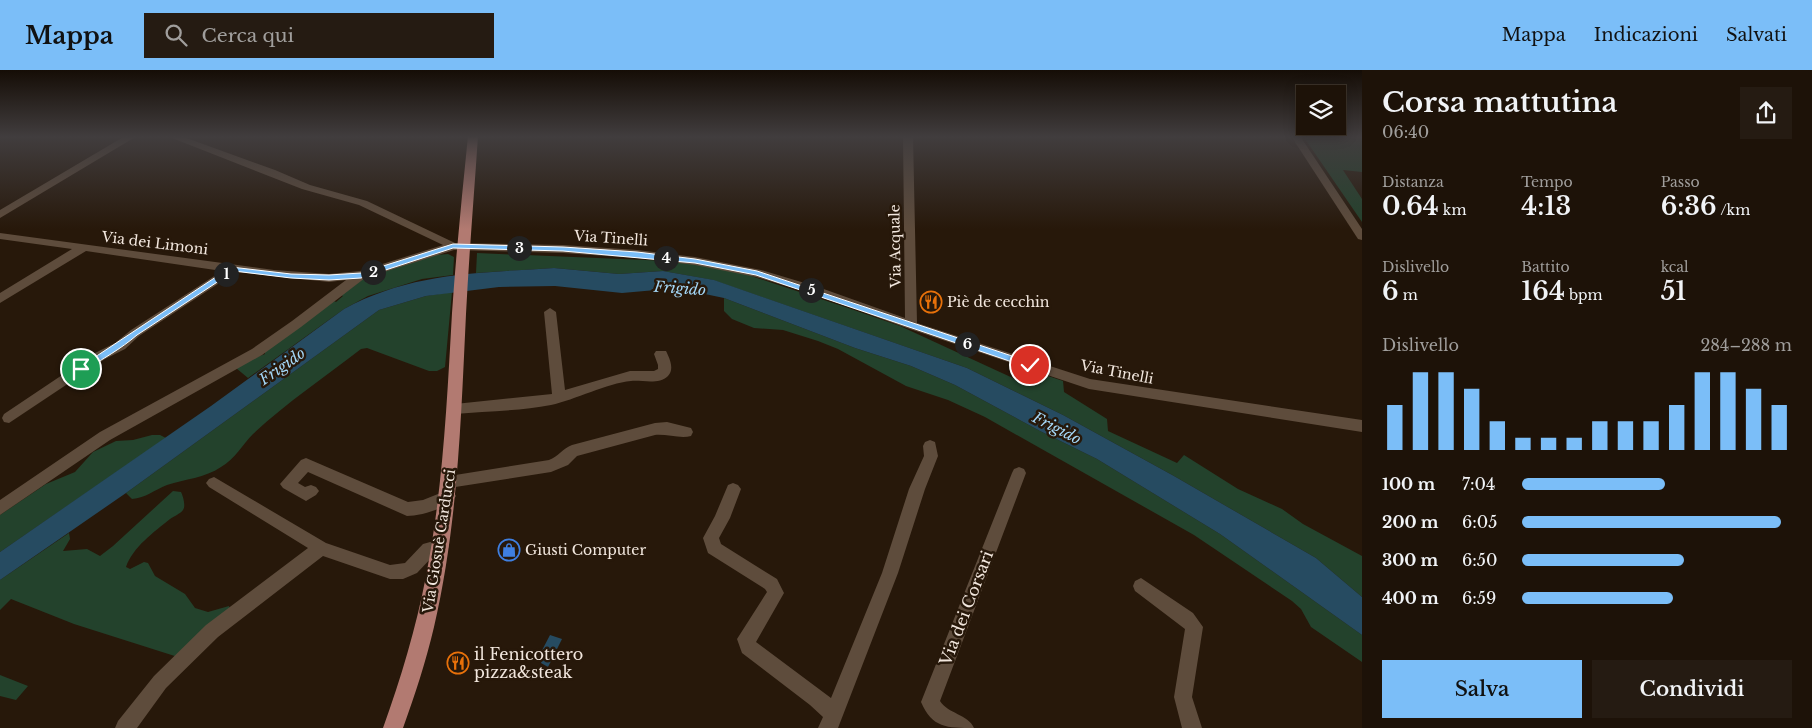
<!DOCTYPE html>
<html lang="it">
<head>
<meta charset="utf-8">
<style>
  :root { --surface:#1d1208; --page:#251b12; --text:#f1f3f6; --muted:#a09e9c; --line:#3b3229; --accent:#7bbef8 }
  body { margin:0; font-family:"Libre Baskerville",serif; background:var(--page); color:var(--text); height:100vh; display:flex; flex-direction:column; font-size:19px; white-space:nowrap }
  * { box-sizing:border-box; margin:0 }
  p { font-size:16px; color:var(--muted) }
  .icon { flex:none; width:28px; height:28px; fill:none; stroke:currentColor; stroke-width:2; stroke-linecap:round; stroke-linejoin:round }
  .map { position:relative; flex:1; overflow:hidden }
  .details { display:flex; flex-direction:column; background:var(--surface); width:450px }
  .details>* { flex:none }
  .controls { position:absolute; left:1296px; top:15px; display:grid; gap:10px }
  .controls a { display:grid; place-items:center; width:50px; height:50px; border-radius:0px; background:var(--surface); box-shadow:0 2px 12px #0003,0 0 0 1px var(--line); font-size:25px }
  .pin { position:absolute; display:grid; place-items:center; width:42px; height:42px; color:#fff; margin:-21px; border:2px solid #fff; border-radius:50%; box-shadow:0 1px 5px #0007 }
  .km { position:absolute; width:25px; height:25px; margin:-12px; border-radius:50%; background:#222; color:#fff; font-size:14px; line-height:25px; text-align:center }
  .round { display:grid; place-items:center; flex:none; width:52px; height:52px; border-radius:0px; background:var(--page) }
  .summary { display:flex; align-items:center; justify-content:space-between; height:85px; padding:0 20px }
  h1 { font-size:28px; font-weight:600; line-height:38px }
  .stats { display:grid; grid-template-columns:repeat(3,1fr); gap:8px; height:85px; padding:5px 20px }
  .stats div { display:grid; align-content:center }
  .stats b { font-size:25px; font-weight:600 }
  .stats small { font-size:14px; font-weight:400 }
  .stats p { font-size:14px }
  .chart { height:140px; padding:10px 20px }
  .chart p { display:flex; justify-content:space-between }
  .chart svg { width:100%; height:90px; margin-top:5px; stroke:var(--accent); stroke-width:6 }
  .primary-button { display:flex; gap:10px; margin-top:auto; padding:10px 20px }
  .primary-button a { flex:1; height:58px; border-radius:0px; background:var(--accent); color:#111; font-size:20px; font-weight:600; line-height:58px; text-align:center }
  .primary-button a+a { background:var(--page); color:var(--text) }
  ul { padding:0 20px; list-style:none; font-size:16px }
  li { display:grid; grid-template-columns:80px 60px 1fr; align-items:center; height:38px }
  li i { height:12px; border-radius:6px; background:var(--accent) }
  header { display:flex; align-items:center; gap:30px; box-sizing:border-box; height:70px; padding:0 25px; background:var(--accent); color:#111 }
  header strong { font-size:24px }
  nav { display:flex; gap:28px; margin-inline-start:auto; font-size:18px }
  .search { width:350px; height:45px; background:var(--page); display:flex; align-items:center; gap:12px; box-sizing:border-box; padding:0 18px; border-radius:0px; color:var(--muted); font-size:19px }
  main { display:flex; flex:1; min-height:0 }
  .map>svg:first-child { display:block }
</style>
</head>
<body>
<header>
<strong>Mappa</strong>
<div class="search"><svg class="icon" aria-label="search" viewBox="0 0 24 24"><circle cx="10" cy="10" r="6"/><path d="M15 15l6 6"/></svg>Cerca qui</div>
<nav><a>Mappa</a><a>Indicazioni</a><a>Salvati</a></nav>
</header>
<main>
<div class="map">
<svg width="1362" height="658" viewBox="0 0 1362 658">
  <rect width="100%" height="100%" fill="#27180a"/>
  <g fill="#23422c">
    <polygon points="1303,66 1362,66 1362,102 1343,100 1362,129 1362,152"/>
    <polygon points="477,183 669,191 701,194 736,201 848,238 900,256 1015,309 1033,301 1063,311 1064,322 1107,349 1108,361 1177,393 1184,385 1238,419 1282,439 1303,454 1362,486 1362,527 1316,488 1174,406 1063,345 967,298 713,210 663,201 619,204 554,198 476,203"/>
    <polygon points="448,184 454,187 453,205 422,209 368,226 344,239 248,308 236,298 242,293 265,284 265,279 334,231 336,232 343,226 341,225 366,207 436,185"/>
    <path d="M452,222L445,297L437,301H429L367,278L361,279C325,307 286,333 253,364C242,375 235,389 221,397C205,408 185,409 167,415C154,420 146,428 132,429L126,423L379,240L426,226Z"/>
    <polygon points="724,228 855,278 911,296 955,315 1040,361 1097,389 1220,464 1362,565 1362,592 1311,557 1301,539 1292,531 1194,465 985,347 948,330 906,316 838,279 818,271 783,260 754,258 732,249 724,241"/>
    <polygon points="152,365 160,365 166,368 0,482 0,445 46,414 75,402 93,382 116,371 133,370"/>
    <path d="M173,421L181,422C183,426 186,436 183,440C180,444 174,446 170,449C154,462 133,477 126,497L130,499L144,492L148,493L155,506L185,524L195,538L208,542L229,536L231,542L181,588L74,554L11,529L0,540V510L69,463L70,469L63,481L87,479L100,486L113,476Z"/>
    <polygon points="0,605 28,616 16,630 0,626"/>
  </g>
  <g fill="#264b61">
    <path d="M554,198L619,204L663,201L714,210L967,298L1063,345L1174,406L1316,488L1362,527V565L1220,464L1097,389L1040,361L955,315L911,296L855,278L724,228L700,223L656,220L622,223L555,216L499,217L426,226L379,240L126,423L0,510V482L211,336L344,239C411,202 480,203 554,198Z"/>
    <polygon points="550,565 562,569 548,597 541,593 542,590 538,588"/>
  </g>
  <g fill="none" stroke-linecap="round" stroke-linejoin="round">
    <g fill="#5e4c3c" fill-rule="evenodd">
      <polygon points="125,66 137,66 0,148 0,140"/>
      <polygon points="167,66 181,66 275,100 310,115 367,131 455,173 563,175 637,180 695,187 761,200 818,217 905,248 903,66 913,66 917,253 1090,309 1362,350 1362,362 1089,319 907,258 810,223 756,207 695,195 637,188 563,183 454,180 365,208 301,257 262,285 110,370 0,445 0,430 100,362 252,279 292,251 346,210 329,212 236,202 139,266 125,279 105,289 9,353 4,352 2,348 4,344 95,283 115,273 131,260 222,201 86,181 0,233 0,223 72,179 0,169 0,163 274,200 329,204 360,201 443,175 359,135 302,119"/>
      <polygon points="1291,66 1300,66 1362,159 1362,170 1358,169"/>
      <path d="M550,238L556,242L565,320L630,301H654L658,299V295L654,284L656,281H666C669,287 675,299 668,306C659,315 643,310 631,311C607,313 575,330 551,335C521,341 486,341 455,344L450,343L448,339L450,335L455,334L552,324L544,242Z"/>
      <path d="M667,352L691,358L693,362L691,366C681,369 667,364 655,365L577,386L568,395L551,402L449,418L444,416L441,412L444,408L449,406L549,390C558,387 563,378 572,375L655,353Z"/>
      <polygon points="930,370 935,372 938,386 925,419 898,503 838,658 818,658 823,647 810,635 742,583 737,569 767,522 765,519 708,483 703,468 715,446 728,415 733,413 738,415 741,419 730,448 719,468 721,474 777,509 784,523 756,572 831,628 882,503 909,419 924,386 923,376 925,372"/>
      <path d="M306,388L408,432L423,430L448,420L453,421L456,426C450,438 420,446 407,446L308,402L298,413L305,417L311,415L316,417L319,421L316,425L306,431L283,418L280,414L301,390Z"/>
      <path d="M1019,397L1024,399L1026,403L940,631C948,644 968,644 974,658C947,658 932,658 921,632L1012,403L1014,399Z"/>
      <polygon points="214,407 326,473 390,495 405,493 423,474 441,469 447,471 449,476 447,481 434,485 417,503 403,509 390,509 323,486 218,567 166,618 137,658 115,658 118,651 154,606 206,555 308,478 209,417 206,413 209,409"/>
      <polygon points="1141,508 1193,543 1203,557 1192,627 1202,658 1182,658 1174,627 1185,559 1135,521 1133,516 1135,511"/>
    </g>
    <path fill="#b27a71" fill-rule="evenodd" d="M468,66H478C474,126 469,185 466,244C461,348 458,454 434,557C426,591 415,625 403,658H383C401,608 416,558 426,506C443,419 447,331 452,243C456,184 462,125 468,66Z"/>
  </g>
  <linearGradient id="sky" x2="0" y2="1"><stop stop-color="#150d06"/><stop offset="0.42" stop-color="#413d3e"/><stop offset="1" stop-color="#413d3e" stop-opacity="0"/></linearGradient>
  <rect width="1362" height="159" fill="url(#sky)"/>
  <path fill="#7bbef8" stroke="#fff" d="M453,174L563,177L637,182L695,189L757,201L1033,293L1034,295L1033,297H1027L756,205L695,193L563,181L453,178L361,208L329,210L291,208L234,201L137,265C121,279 102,289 84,301L81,302L77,299L231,197L291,204L329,205L361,203Z"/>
  <defs>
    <g id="restaurant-ring" transform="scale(1.125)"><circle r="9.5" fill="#27180a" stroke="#e8710a" stroke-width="1.5"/><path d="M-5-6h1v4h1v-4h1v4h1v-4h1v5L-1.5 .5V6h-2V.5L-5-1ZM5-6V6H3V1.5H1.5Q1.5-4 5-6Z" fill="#e8710a"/></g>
    <g id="shop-ring" transform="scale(1.125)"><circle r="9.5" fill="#27180a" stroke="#3f7fe0" stroke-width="1.5"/><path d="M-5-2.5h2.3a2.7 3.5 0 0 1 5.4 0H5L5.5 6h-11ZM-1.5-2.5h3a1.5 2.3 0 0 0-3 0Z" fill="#3f7fe0"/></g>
  </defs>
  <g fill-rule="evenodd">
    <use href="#restaurant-ring" x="931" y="232"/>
    <use href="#shop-ring" x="509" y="480"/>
    <use href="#restaurant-ring" x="458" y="593"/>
  </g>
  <g text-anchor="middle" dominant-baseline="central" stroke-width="5" stroke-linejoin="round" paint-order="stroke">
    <g font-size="14" fill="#f2e7de" stroke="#27180a">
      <text transform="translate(611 168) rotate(4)">Via Tinelli</text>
      <text transform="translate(155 173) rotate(7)">Via dei Limoni</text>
      <text transform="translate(895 176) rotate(-91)">Via Acquale</text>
      <text transform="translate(1117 302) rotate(11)">Via Tinelli</text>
      <text transform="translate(439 471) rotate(-81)">Via Giosuè Carducci</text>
    </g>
    <g font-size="14" fill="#f2e7de" stroke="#27180a" text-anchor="start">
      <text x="947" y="232">Piè de cecchin</text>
      <text x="525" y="480">Giusti Computer</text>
    </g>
    <g font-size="15" font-style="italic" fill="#a4d7f7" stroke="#27180a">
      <text transform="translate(680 218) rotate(4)">Frigido</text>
      <text transform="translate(282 296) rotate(-35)">Frigido</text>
      <text transform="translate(1057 358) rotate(27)">Frigido</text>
    </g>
    <g font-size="16" fill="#f2e7de" stroke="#27180a">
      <text transform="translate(966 538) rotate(-69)">Via dei Corsari</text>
    </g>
    <g font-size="16" fill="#f2e7de" stroke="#27180a" text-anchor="start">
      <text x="474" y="584">il Fenicottero<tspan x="474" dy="18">pizza&amp;steak</tspan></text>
    </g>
  </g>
</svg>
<div class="controls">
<a><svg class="icon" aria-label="layers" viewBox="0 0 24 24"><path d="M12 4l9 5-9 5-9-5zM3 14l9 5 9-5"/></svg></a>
</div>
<div class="pin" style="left:81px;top:299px;background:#1e9e55"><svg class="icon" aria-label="arrive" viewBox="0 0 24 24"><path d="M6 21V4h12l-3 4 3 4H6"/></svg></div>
<div class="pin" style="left:1030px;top:295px;background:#d93025"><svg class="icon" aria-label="check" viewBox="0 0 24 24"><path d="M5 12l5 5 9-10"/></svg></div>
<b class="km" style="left:226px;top:204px">1</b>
<b class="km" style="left:373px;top:202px">2</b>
<b class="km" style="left:519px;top:178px">3</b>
<b class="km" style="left:666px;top:188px">4</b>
<b class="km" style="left:811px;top:220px">5</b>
<b class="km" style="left:967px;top:274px">6</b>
</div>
<section class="details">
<div class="summary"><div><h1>Corsa mattutina</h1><p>06:40</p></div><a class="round"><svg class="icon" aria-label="share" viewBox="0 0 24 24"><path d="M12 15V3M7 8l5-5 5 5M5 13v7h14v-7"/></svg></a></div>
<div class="stats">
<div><p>Distanza</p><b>0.64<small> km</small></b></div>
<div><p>Tempo</p><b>4:13</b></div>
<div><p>Passo</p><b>6:36<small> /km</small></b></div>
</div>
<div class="stats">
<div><p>Dislivello</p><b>6<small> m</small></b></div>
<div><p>Battito</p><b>164<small> bpm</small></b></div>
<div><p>kcal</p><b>51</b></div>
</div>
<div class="chart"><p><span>Dislivello</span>284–288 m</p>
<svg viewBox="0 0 160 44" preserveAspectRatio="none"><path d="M5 44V22M15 44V6M25 44V6M35 44V14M45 44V30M55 44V38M65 44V38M75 44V38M85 44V30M95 44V30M105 44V30M115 44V22M125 44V6M135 44V6M145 44V14M155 44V22"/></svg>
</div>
<ul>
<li><b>100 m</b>7:04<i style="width:53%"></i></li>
<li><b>200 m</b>6:05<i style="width:96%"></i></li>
<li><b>300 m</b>6:50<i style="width:60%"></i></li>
<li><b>400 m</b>6:59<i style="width:56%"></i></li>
</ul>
<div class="primary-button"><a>Salva</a><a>Condividi</a></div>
</section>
</main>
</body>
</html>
